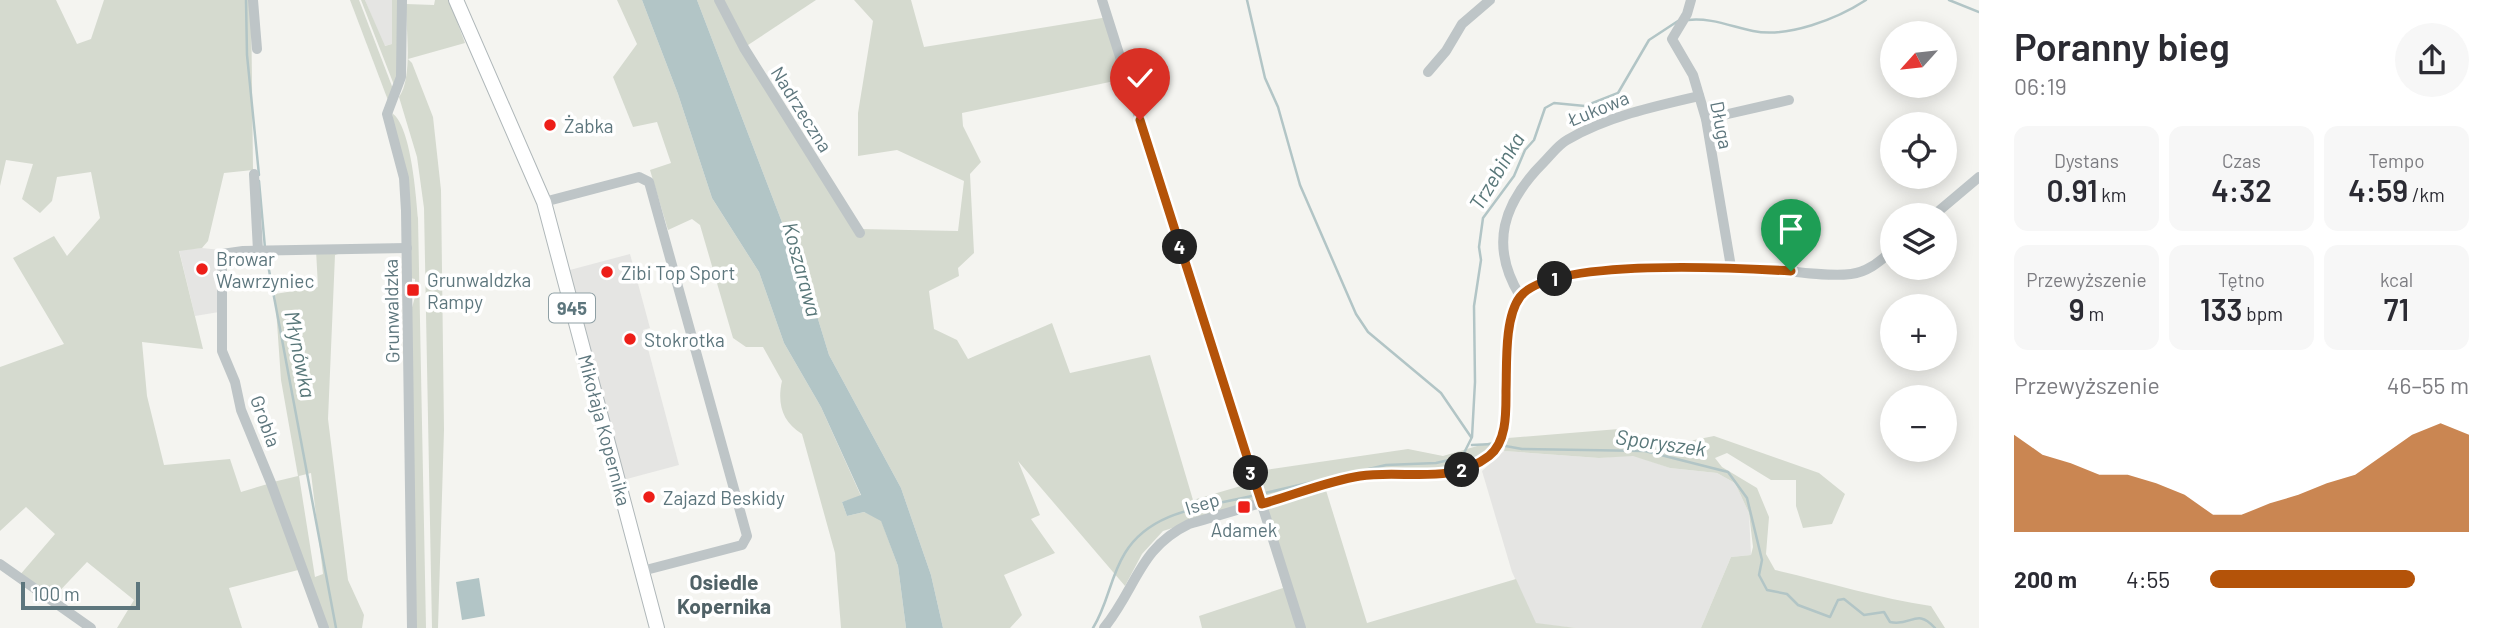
<!DOCTYPE html>
<html lang="pl">
<head>
<meta charset="utf-8">
<style>
  :root { --surface:#fff; --page:#f7f7f7; --text:#2b2b33; --muted:#7c7c81; --accent:#b45309 }
  body { margin:0; font-family:Barlow,sans-serif; background:var(--page); color:var(--text); height:100vh; display:flex; flex-direction:column; font-size:26px; white-space:nowrap }
  * { box-sizing:border-box; margin:0 }
  p { font-size:23px; color:var(--muted) }
  .icon { flex:none; width:38px; height:38px; fill:none; stroke:currentColor; stroke-width:2; stroke-linecap:round; stroke-linejoin:round }
  .map { position:relative; flex:1; overflow:hidden }
  .side { display:flex; flex-direction:column; background:var(--surface); width:525px }
  .side>* { flex:none }
  .needle { width:46px; rotate:243deg }
  .tools { position:absolute; left:1880px; top:21px; display:grid; gap:14px }
  .tools a { display:grid; place-items:center; width:77px; height:77px; border-radius:50%; background:var(--surface); box-shadow:0 4px 18px #0003; font-size:35px }
  .scale { position:absolute; left:21px; bottom:18px; width:119px; box-sizing:border-box; padding-left:7px; border:4px solid #5d767d; border-top:0; font-size:19px; line-height:24px; white-space:nowrap; color:#5d767d; -webkit-text-stroke:5px #fff; paint-order:stroke }
  .pin { position:absolute; display:grid; place-items:center; width:60px; height:60px; color:#fff; margin:-72px -30px; border-radius:50% 50% 50% 0; rotate:-45deg; box-shadow:0 0 7px #0007 }
  .pin .icon { rotate:45deg }
  .km { position:absolute; width:35px; height:35px; margin:-18px; border-radius:50%; background:#222; color:#fff; font-size:19px; line-height:35px; text-align:center }
  .round { display:grid; place-items:center; flex:none; width:74px; height:74px; border-radius:37px; background:var(--page) }
  .overview { display:flex; align-items:center; justify-content:space-between; height:119px; padding:0 35px }
  h1 { font-size:38px; font-weight:600; line-height:52px }
  .figures { display:grid; grid-template-columns:repeat(3,1fr); gap:10px; height:119px; padding:7px 35px }
  .figures div { display:grid; align-content:center; border-radius:14px; background:var(--page); text-align:center }
  .figures b { font-size:30px; font-weight:600 }
  .figures small { font-size:19px; font-weight:400 }
  .figures p { font-size:19px }
  .chart { height:196px; padding:14px 35px }
  .chart p { display:flex; justify-content:space-between }
  .chart svg { width:100%; height:126px; margin-top:7px; fill:var(--accent); opacity:.7 }
  ul { padding:0 35px; list-style:none; font-size:23px }
  li { display:grid; grid-template-columns:112px 84px 1fr; align-items:center; height:52px }
  li i { height:18px; border-radius:9px; background:var(--accent) }
  main { display:flex; flex:1; min-height:0 }
  .map>svg:first-child { display:block }
</style>
</head>
<body>
<main>
<div class="map">
<svg width="1979" height="628" viewBox="0 0 1979 628">
  <rect width="100%" height="100%" fill="#f4f4f0"/>
  <g fill="#e5e5e3">
    <polygon points="365,0 392,0 392,44 384,46"/>
    <polygon points="202,248 221,250 219,312 195,316 179,250"/>
    <polygon points="630,254 650,328 643,330 679,465 623,480 566,271"/>
    <polygon points="1504,451 1599,458 1633,455 1670,468 1717,473 1735,483 1749,513 1751,555 1731,557 1701,628 1576,628 1536,624 1512,572 1482,471"/>
  </g>
  <g fill="#d5dacf" fill-rule="evenodd">
    <polygon points="0,0 56,0 77,44 91,39 104,0 251,0 253,170 224,173 208,241 202,248 179,251 203,349 142,342 147,396 164,465 230,459 241,492 271,483 302,569 229,588 242,628 117,628 134,600 87,562 52,599 19,576 55,534 26,507 0,531 0,367 64,344 13,258 54,236 67,256 100,218 91,172 57,177 52,201 40,213 22,199 33,164 6,160 0,186"/>
    <polygon points="350,0 359,0 395,94 389,103"/>
    <polygon points="361,0 365,0 385,46 392,44 392,0 397,0 399,73 394,85"/>
    <path d="M435,0H449L465,43L408,59L412,63L433,117L441,190L444,430L438,628H432L424,208L417,157L399,97C413,77 406,29 406,4L434,5Z"/>
    <path d="M617,0H642L678,94L712,198L759,272L784,343L821,407L861,496L842,502L847,516L864,512L881,520L898,566L906,628H841L835,553L802,434C782,422 777,403 782,381L763,347H746L733,338L700,225L692,219L668,230L650,170L671,163L657,122L633,127L613,77L637,44Z"/>
    <polygon points="697,0 716,0 860,229 958,231 964,181 897,150 858,156 858,113 873,21 854,0 911,0 924,47 1108,17 1124,79 962,113 963,126 981,162 970,174 974,253 958,268 959,276 929,291 934,329 957,340 968,359 1052,323 1070,373 1150,355 1193,500 1251,483 1254,502 1163,531 1142,554 1125,586 1018,461 1040,515 1031,519 1055,553 1004,575 1022,615 1010,628 943,628 931,575 901,488 829,355 814,306"/>
    <polygon points="722,0 816,0 745,47"/>
    <path d="M392,113C411,126 416,195 418,218L426,628H415L411,311L415,297V279L410,278V219Z"/>
    <path d="M353,249L335,255L328,419L348,580L364,615L362,628H328L273,482L298,476L281,380L275,294L318,287L316,250ZM311,473L323,574L315,577L299,476Z"/>
    <path d="M1619,429L1674,444L1714,436L1819,473L1845,494L1832,524L1803,528L1796,506V480H1771L1727,453L1715,458L1722,467L1757,488L1769,517L1766,554L1775,570C1827,582 1878,598 1931,606L1945,628H1701L1731,557L1751,555L1753,547L1749,513L1735,483L1717,473L1670,468L1633,456L1599,458L1504,451L1508,438Z"/>
    <path d="M1501,439C1481,483 1401,470 1361,476C1349,478 1337,483 1325,487L1367,623L1516,579L1536,623L1576,628H1202L1199,616L1283,588L1262,504L1251,472L1408,449L1443,456Z"/>
  </g>
  <g fill="#b2c5c6">
    <polygon points="642,0 697,0 814,306 829,355 901,488 931,575 943,628 906,628 898,566 881,521 864,512 847,516 842,502 861,495 821,407 784,343 759,272 712,198 678,94"/>
    <polygon points="479,578 485,616 462,620 456,582"/>
  </g>
  <g fill="none" stroke-linecap="round" stroke-linejoin="round">
    <g stroke="#b2c5c6" stroke-width="2.5">
      <polyline points="246,0 247,55 259,175"/>
      <polyline points="1247,0 1265,78 1278,107 1300,185 1356,314 1368,332 1441,393 1471,437"/>
      <polyline points="1949,0 1979,12"/>
      <path d="M1688,20C1709,17 1733,27 1753,31C1788,38 1837,19 1866,0"/>
      <polyline points="259,181 265,248"/>
      <polyline points="266,254 336,628"/>
      <polyline points="1472,445 1493,444"/>
      <path d="M1500,445L1522,449L1645,451L1728,472L1747,498L1762,560L1759,575L1767,590L1787,594L1798,605L1830,617L1838,600L1844,599L1864,615L1884,612L1890,622C1912,627 1916,607 1935,628"/>
      <polyline points="1265,493 1386,465 1436,463 1462,457 1472,437 1475,382 1474,306 1481,260 1479,247 1483,218 1514,176 1525,150 1534,140 1545,108 1554,103 1585,106 1618,93 1649,40 1678,21"/>
      <path d="M1093,628C1108,604 1110,577 1125,553C1152,508 1211,507 1255,495"/>
    </g>
    <g stroke="#afb7b9" stroke-width="16">
      <polyline id="primary" points="456,0 544,202 657,628"/>
    </g>
    <g stroke="#bec5c7" stroke-width="10">
      <polyline points="253,0 257,49"/>
      <polyline points="402,0 401,77 387,114 404,178 406,211 412,628"/>
      <polyline points="719,0 744,48 860,233"/>
      <polyline points="1102,0 1301,628"/>
      <polyline points="1691,0 1687,14 1672,39 1693,75 1706,119 1731,267"/>
      <polyline points="1428,72 1446,51 1462,24 1490,0"/>
      <polyline points="1706,119 1789,100"/>
      <polyline points="254,174 258,251"/>
      <polyline points="544,202 639,177 649,182 747,536 742,545 642,571"/>
      <polyline points="1934,215 1979,177"/>
      <path d="M1520,296C1489,245 1503,203 1544,162C1551,155 1558,145 1567,140C1606,117 1655,106 1699,96"/>
      <polyline points="0,564 91,628"/>
      <polyline points="324,628 271,483 241,410 235,382 222,351 222,254 243,251 407,248"/>
      <path d="M1104,628C1137,587 1139,548 1189,524C1245,508 1301,490 1357,477C1402,466 1450,488 1490,455C1527,424 1485,302 1536,285C1607,260 1693,265 1767,269C1794,271 1825,277 1851,274C1868,272 1880,261 1892,251"/>
    </g>
    <use href="#primary" stroke="#fff" stroke-width="14"/>
  </g>
  <g fill="none" stroke-linecap="round" stroke-linejoin="round">
    <g stroke="#fff" stroke-width="14">
      <path id="route" d="M1140,120L1262,504C1294,495 1328,481 1360,476C1404,469 1450,486 1489,456C1507,442 1506,412 1506,391C1507,366 1504,318 1520,297C1550,257 1740,268 1791,271"/>
    </g>
    <use href="#route" stroke="#b45309" stroke-width="9"/>
  </g>
  <g fill="#ed1e18" stroke="#fff" stroke-width="2.5">
    <circle cx="550" cy="125" r="7"/>
    <circle cx="202" cy="269" r="7"/>
    <circle cx="607" cy="272" r="7"/>
    <rect x="406" y="283" width="14" height="14" rx="3.5"/>
    <circle cx="630" cy="339" r="7"/>
    <circle cx="649" cy="497" r="7"/>
    <rect x="1237" y="500" width="14" height="14" rx="3.5"/>
  </g>
  <g text-anchor="middle" dominant-baseline="central" stroke-width="7" stroke-linejoin="round" paint-order="stroke">
    <rect fill="#fff" stroke="#8e9fa4" stroke-width="2" x="549" y="293.5" width="46" height="29" rx="5"/>
    <g font-size="18" font-weight="bold" fill="#5d767d">
      <text x="572" y="308">945</text>
    </g>
    <g font-size="19" fill="#5d767d" stroke="#fff">
      <text transform="translate(1598 108) rotate(-22)">Łukowa</text>
      <text transform="translate(802 109) rotate(58)">Nadrzeczna</text>
      <text transform="translate(1722 125) rotate(79)">Długa</text>
      <text transform="translate(391 311) rotate(-91)">Grunwaldzka</text>
      <text transform="translate(266 421) rotate(70)">Grobla</text>
      <text transform="translate(605 430) rotate(75)">Mikołaja Kopernika</text>
      <text transform="translate(1202 503) rotate(-17)">Isep</text>
    </g>
    <g font-size="19" fill="#5d767d" stroke="#fff" text-anchor="start">
      <text x="564" y="125">Żabka</text>
      <text x="216" y="258">Browar<tspan x="216" dy="22">Wawrzyniec</tspan></text>
      <text x="621" y="272">Zibi Top Sport</text>
      <text x="427" y="279">Grunwaldzka<tspan x="427" dy="22">Rampy</tspan></text>
      <text x="644" y="339">Stokrotka</text>
      <text x="663" y="497">Zajazd Beskidy</text>
      <text x="1244" y="529" text-anchor="middle">Adamek</text>
    </g>
    <g font-size="21" font-style="italic" fill="#587779" stroke="#fff">
      <text transform="translate(1496 171) rotate(-59)">Trzebinka</text>
      <text transform="translate(803 269) rotate(75)">Koszarawa</text>
      <text transform="translate(301 354) rotate(79)">Młynówka</text>
      <text transform="translate(1661 442) rotate(8)">Sporyszek</text>
    </g>
    <g font-size="21" font-weight="bold" fill="#506267" stroke="#fff">
      <text x="724" y="581">Osiedle<tspan x="724" dy="24">Kopernika</tspan></text>
    </g>
  </g>
</svg>
<div class="tools">
<a><svg class="needle" viewBox="-14 -14 28 28"><path d="M0-13l5 13h-10z" fill="#e53935"/><path d="M0 13l5-13h-10z" fill="#7c7c81"/></svg></a>
<a><svg class="icon" aria-label="locate" viewBox="0 0 24 24"><circle cx="12" cy="12" r="6"/><path d="M12 2v4M12 18v4M2 12h4M18 12h4"/></svg></a>
<a><svg class="icon" aria-label="layers" viewBox="0 0 24 24"><path d="M12 4l9 5-9 5-9-5zM3 14l9 5 9-5"/></svg></a>
<a>+</a>
<a>−</a>
</div>
<div class="scale">100 m</div>
<div class="pin" style="left:1791px;top:271px;background:#1e9e55"><svg class="icon" aria-label="arrive" viewBox="0 0 24 24"><path d="M6 21V4h12l-3 4 3 4H6"/></svg></div>
<div class="pin" style="left:1140px;top:120px;background:#d93025"><svg class="icon" aria-label="check" viewBox="0 0 24 24"><path d="M5 12l5 5 9-10"/></svg></div>
<b class="km" style="left:1555px;top:279px">1</b>
<b class="km" style="left:1462px;top:470px">2</b>
<b class="km" style="left:1251px;top:473px">3</b>
<b class="km" style="left:1180px;top:247px">4</b>
</div>
<section class="side">
<div class="overview"><div><h1>Poranny bieg</h1><p>06:19</p></div><a class="round"><svg class="icon" aria-label="share" viewBox="0 0 24 24"><path d="M12 15V3M7 8l5-5 5 5M5 13v7h14v-7"/></svg></a></div>
<div class="figures">
<div><p>Dystans</p><b>0.91<small> km</small></b></div>
<div><p>Czas</p><b>4:32</b></div>
<div><p>Tempo</p><b>4:59<small> /km</small></b></div>
</div>
<div class="figures">
<div><p>Przewyższenie</p><b>9<small> m</small></b></div>
<div><p>Tętno</p><b>133<small> bpm</small></b></div>
<div><p>kcal</p><b>71</b></div>
</div>
<div class="chart"><p><span>Przewyższenie</span>46–55 m</p>
<svg viewBox="0 0 160 44" preserveAspectRatio="none"><path d="M0 44V10L10 17L20 20L30 24L40 24L50 27L60 31L70 38L80 38L90 34L100 31L110 27L120 24L130 17L140 10L150 6L160 10V44z"/></svg>
</div>
<ul>
<li><b>200 m</b>4:55<i style="width:79%"></i></li>
</ul>
</section>
</main>
</body>
</html>
